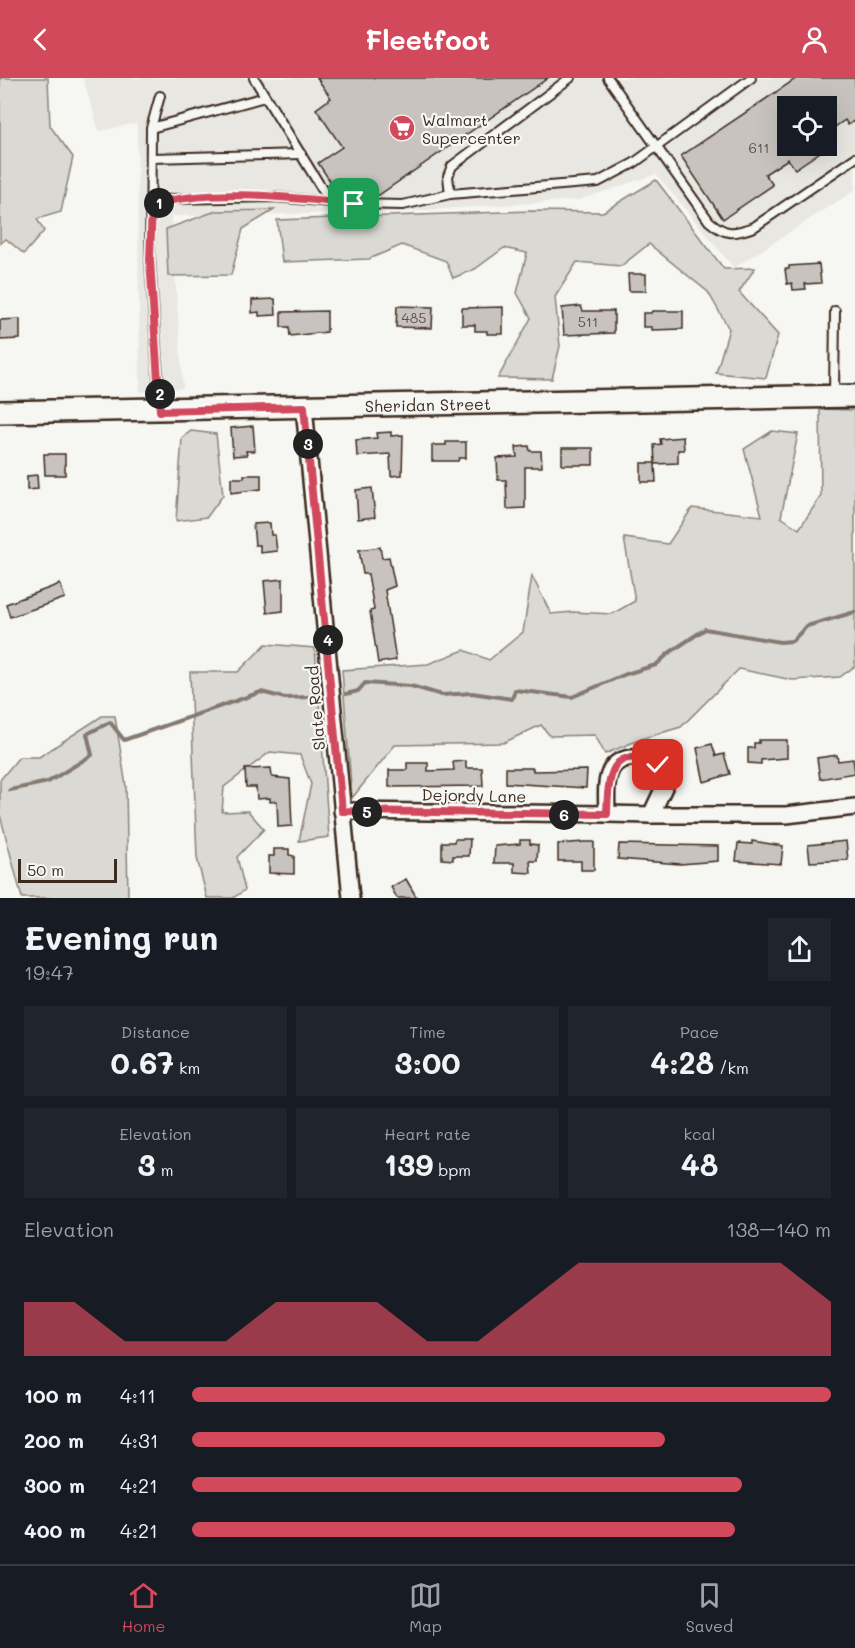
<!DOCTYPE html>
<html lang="en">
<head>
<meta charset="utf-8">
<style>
  :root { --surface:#171b24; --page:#20242c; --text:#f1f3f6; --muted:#9ea1a6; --line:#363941; --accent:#d1495b }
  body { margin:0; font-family:Mali,sans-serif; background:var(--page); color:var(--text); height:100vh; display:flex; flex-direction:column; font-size:22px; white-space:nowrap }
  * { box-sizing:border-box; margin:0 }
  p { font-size:20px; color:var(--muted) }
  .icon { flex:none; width:33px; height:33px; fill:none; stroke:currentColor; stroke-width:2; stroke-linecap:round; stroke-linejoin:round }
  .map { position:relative; height:820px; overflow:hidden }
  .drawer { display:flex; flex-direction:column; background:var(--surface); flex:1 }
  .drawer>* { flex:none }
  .fabs { position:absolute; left:777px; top:18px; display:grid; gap:12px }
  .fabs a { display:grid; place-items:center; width:60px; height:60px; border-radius:0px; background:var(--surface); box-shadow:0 6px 24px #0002; font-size:30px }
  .scale { position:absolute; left:18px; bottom:15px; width:99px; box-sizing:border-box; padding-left:6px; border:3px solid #3b2a1e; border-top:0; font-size:16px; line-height:21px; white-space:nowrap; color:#3b2a1e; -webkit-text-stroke:4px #f6f6f2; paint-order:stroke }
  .pin { position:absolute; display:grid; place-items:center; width:51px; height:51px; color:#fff; margin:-26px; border-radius:12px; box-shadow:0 3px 9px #0006 }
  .km { position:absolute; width:30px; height:30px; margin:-15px; border-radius:50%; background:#222; color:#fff; font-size:16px; line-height:30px; text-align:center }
  .round { display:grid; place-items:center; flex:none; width:63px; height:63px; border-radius:0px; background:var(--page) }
  .summary { display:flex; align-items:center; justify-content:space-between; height:102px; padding:0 24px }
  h1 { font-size:33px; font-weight:700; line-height:45px }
  .metrics { display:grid; grid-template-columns:repeat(3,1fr); gap:9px; height:102px; padding:6px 24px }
  .metrics div { display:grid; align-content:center; border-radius:0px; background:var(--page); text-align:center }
  .metrics b { font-size:30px; font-weight:700 }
  .metrics small { font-size:16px; font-weight:400 }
  .metrics p { font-size:16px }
  .chart { height:168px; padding:12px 24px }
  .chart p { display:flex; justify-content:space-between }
  .chart svg { width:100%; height:108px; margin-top:6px; fill:var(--accent); opacity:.7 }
  ul { padding:0 24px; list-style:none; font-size:20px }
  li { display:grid; grid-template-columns:96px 72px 1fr; align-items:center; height:45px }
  li i { height:15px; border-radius:8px; background:var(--accent) }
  header { display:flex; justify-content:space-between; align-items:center; height:78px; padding:0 24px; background:var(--accent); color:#fff; font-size:27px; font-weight:700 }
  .tabs { display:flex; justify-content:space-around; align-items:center; height:84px; border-top:2px solid var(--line); background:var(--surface); font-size:16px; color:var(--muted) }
  .tabs a { display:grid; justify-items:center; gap:3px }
  .tabs .on { color:var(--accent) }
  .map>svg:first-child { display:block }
</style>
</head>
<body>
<header><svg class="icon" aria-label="back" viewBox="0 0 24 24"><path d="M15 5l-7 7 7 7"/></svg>Fleetfoot<svg class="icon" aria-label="person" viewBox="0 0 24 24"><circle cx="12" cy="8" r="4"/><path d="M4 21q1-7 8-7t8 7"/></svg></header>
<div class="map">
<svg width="855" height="820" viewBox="0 0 855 820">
  <rect width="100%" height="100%" fill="#f6f6f2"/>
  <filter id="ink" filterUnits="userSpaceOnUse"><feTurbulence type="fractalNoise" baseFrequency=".0167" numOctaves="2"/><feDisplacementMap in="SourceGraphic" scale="12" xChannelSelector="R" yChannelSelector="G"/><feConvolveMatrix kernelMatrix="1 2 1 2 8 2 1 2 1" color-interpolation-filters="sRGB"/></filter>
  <g filter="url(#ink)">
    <path fill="#e8e7e2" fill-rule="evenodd" d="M83,0H855V112L734,190L656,96L579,122L398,134L171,138L183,310L140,314L137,45L99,53ZM788,28H826V68H788Z"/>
    <g fill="#dad9d3" stroke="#8a8278" stroke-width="1.5">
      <polygon points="0,0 48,0 50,48 73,79 61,134 37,141 44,153 24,176 6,161 0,166"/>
      <polygon points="656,102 724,191 755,190 739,214 778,257 766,300 716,295 729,251 708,214 649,166 621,188 577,184 555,219 560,268 552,301 498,300 531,240 517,215 527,175 504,170 475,191 453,200 446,183 402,167 369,181 282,184 277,142 532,133 603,134"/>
      <polygon points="274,132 243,151 231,197 168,198 166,151 216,133"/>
      <polygon points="820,331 855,332 855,588 840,599 792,602 739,591 681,649 641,661 605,676 595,657 550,658 541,647 503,665 395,667 352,720 342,592 428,586 464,572 489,582 523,554 532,498 551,536 573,534 612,536 635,523 624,460 668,466 692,430 762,438 744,371 772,353 798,356 781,439 799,451 821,418"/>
      <polygon points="191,353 216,356 223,417 207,439 176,443 182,360"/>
      <polygon points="266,566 315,570 329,759 299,763 311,706 300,677 270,674 224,709 222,734 248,733 264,751 237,779 245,812 233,820 207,820 197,780 190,594 238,594"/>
      <polygon points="102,638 115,638 126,708 128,820 22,820 0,737 0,702 19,679 39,679"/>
    </g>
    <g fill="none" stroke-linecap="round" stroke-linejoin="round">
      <g stroke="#857a71" stroke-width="4">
        <polyline points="346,616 358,613 365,605 411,608 442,617 472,615 512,621 515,612 572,619 626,596 656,587 669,575 705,551 780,564 792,563 807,548 855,534"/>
        <polyline points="10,712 48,704 92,677 87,656 110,644 124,662 261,614 285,620 309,619"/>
      </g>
    </g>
    <g fill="#c8c3be" stroke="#3b2a1e" stroke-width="1.5">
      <polygon points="317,0 548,0 379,117 338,115 318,85 342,69 316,31 331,20"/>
      <polygon points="797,0 855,0 855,42 848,47 845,42 826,55 826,28 788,28 788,68 829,68 795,91 788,81 765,96 773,107 723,141 681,78"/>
      <polygon points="819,186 821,205 805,206 806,211 793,212 792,205 787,206 785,191 789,191 789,188"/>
      <polygon points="628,196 646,196 646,213 629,213"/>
      <polygon points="275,221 276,237 259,238 259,234 252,235 252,222"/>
      <polygon points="397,228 433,229 432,250 396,249"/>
      <polygon points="581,228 583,233 614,233 614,255 564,257 562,230"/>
      <polygon points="503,229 503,256 487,256 487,253 475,253 475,247 462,247 462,230"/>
      <polygon points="327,233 327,254 290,258 289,249 281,249 281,234"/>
      <polygon points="652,233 683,233 683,251 652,252 652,249 643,249 643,235 651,235"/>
      <polygon points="20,241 20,261 0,262 0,242"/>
      <polygon points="253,348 255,373 246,373 247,377 233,378 231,350"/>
      <polygon points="391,354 391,358 403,357 402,397 391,398 390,376 357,378 356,362 377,360 376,355"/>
      <polygon points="683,359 684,372 678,372 678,385 655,386 656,404 641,404 641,385 655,385 654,367 661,366 660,361"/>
      <polygon points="446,364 466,364 466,380 459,380 458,383 432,383 432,367 446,367"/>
      <polygon points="529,368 530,373 541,373 542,389 525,389 525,430 507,431 506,402 498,402 497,380 517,379 516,369"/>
      <rect x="562" y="370" width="31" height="17"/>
      <polygon points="44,376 65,376 65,397 45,397"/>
      <polygon points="37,397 38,411 27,412 27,398"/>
      <polygon points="244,397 261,397 261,411 231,415 231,400 244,400"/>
      <polygon points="372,410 375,439 358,441 356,412"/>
      <polygon points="270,445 271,457 275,457 277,473 260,475 260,467 255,467 253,446"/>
      <polygon points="380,469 382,480 389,479 395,508 385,512 396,582 378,585 370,533 374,532 368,496 363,496 359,472"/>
      <polygon points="283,501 283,533 267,535 264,503"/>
      <polygon points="60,506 65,520 10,539 6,526"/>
      <polygon points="759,662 787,662 787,680 761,682 761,686 748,685 748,670 754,670 754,665 759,665"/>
      <polygon points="712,666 716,678 724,676 730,696 704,704 697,670"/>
      <polygon points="837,677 838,683 853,681 855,695 820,701 817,680"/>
      <polygon points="466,683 466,690 482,690 483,708 389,709 389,692 407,692 407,685 428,685 428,693 454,692 453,684"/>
      <polygon points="271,690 272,699 290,701 292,748 278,749 277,723 270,724 270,720 257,721 256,709 246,709 245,691"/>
      <polygon points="506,690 533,690 533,693 587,692 586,710 506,705"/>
      <polygon points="455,761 470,761 469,778 453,778 453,782 442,781 442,764 454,764"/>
      <polygon points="520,762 530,762 530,766 538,767 537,783 530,783 531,795 514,794 514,785 494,785 495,768 520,766"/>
      <polygon points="752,763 783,768 781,786 736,783 738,765 752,766"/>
      <polygon points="846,763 848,782 810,784 808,767"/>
      <polygon points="584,764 594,764 594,792 581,792 581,783 558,783 558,766"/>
      <polygon points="619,766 718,768 718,783 680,786 618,781"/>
      <polygon points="274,771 289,771 289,777 294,778 294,796 269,795 269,778 274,778"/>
      <polygon points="406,801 417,820 397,820 391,809"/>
    </g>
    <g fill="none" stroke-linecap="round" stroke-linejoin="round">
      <g stroke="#3b2a1e" stroke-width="12">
        <g id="lane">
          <polyline points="254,0 330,124"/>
          <path d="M608,0L709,143C726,158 734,156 754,149L855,80"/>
          <polyline points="151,50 265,19"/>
          <polyline points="151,80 301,76"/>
          <polyline points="450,116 448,98 452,88 570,0"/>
          <polyline points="152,127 172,121 275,119 354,126 403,127 450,116 598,104 634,85 751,0"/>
          <polyline points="834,317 835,233"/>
          <polyline points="160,330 150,182 151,50 160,18"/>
        </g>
      </g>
      <g stroke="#3b2a1e" stroke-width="20">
        <g id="street">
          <polyline points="304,329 351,820"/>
          <path d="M342,733L607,736C607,723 604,702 612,690C620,677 648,676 658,688C662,692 664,700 666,705L651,737H786L855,729"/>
          <polyline points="607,736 651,737"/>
        </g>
      </g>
      <g stroke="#3b2a1e" stroke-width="26">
        <g id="secondary">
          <path id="s1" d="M0,334L855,318"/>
        </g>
      </g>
      <use href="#lane" stroke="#f6f6f2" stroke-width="8"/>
      <use href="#street" stroke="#f6f6f2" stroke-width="15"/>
      <use href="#secondary" stroke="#f6f6f2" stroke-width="21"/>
    </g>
  </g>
  <g fill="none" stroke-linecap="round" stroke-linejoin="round" filter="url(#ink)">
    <g stroke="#fff" stroke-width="12">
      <path id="route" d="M354,126C294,120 209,109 152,127L150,182L160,333L304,329L342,733L607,736C608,700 610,663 658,687"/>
    </g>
    <use href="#route" stroke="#d1495b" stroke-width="8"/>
  </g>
  <defs>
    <g id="supermarket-disc" transform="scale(1.35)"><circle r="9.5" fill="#d1495b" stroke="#f6f6f2"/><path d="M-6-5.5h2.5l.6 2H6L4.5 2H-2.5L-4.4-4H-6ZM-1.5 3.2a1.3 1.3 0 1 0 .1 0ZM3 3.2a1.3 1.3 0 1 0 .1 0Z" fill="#fff"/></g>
  </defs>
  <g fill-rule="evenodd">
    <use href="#supermarket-disc" x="402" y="50"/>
  </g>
  <g text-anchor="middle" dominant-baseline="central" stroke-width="4.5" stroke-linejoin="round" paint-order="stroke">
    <g font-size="14" fill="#5e5046">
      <text x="759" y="69">611</text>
      <text x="414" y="239">485</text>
      <text x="588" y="243">511</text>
    </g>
    <g font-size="16" fill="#3b2a1e" stroke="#f6f6f2" text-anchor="start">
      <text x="422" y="41">Walmart<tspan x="422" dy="18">Supercenter</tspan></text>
    </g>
    <g font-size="16" fill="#3b2a1e" stroke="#f6f6f2">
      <text stroke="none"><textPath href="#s1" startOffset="428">Sheridan Street</textPath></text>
      <text transform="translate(315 630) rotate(-95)">Slate Road</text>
      <text transform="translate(474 717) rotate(1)">Dejordy Lane</text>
    </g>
  </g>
</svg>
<div class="fabs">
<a><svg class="icon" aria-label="locate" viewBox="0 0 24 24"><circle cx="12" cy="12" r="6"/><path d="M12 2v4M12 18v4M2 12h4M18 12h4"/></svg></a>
</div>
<div class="scale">50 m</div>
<div class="pin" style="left:354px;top:126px;background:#1e9e55"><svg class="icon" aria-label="arrive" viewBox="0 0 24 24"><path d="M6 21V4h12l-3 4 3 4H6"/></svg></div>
<div class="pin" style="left:658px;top:687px;background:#d93025"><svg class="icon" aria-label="check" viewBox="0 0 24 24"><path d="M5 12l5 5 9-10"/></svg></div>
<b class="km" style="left:159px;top:125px">1</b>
<b class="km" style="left:160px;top:316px">2</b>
<b class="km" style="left:308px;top:366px">3</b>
<b class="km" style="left:328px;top:562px">4</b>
<b class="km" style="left:367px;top:734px">5</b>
<b class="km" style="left:564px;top:737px">6</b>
</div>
<section class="drawer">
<div class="summary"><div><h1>Evening run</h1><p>19:47</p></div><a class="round"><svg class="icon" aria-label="share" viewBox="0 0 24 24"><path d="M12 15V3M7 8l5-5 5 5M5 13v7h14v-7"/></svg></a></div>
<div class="metrics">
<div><p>Distance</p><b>0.67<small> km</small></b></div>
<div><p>Time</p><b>3:00</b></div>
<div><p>Pace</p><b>4:28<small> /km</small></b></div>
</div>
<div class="metrics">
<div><p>Elevation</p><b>3<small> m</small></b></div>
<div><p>Heart rate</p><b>139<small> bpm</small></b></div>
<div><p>kcal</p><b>48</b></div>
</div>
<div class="chart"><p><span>Elevation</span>138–140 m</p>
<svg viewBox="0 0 160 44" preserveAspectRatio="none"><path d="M0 44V22L10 22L20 38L30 38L40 38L50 22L60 22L70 22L80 38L90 38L100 22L110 6L120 6L130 6L140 6L150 6L160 22V44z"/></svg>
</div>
<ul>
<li><b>100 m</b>4:11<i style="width:100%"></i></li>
<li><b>200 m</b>4:31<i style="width:74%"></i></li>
<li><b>300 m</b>4:21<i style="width:86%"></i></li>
<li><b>400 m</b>4:21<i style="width:85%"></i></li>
</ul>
</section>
<nav class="tabs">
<a class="on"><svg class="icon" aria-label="home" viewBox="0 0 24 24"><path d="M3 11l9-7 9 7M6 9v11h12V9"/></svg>Home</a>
<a><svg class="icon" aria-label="map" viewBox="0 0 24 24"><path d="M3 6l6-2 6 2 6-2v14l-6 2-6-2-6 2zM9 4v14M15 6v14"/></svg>Map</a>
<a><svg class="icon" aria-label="saved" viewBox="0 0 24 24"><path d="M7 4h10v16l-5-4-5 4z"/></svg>Saved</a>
</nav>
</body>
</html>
